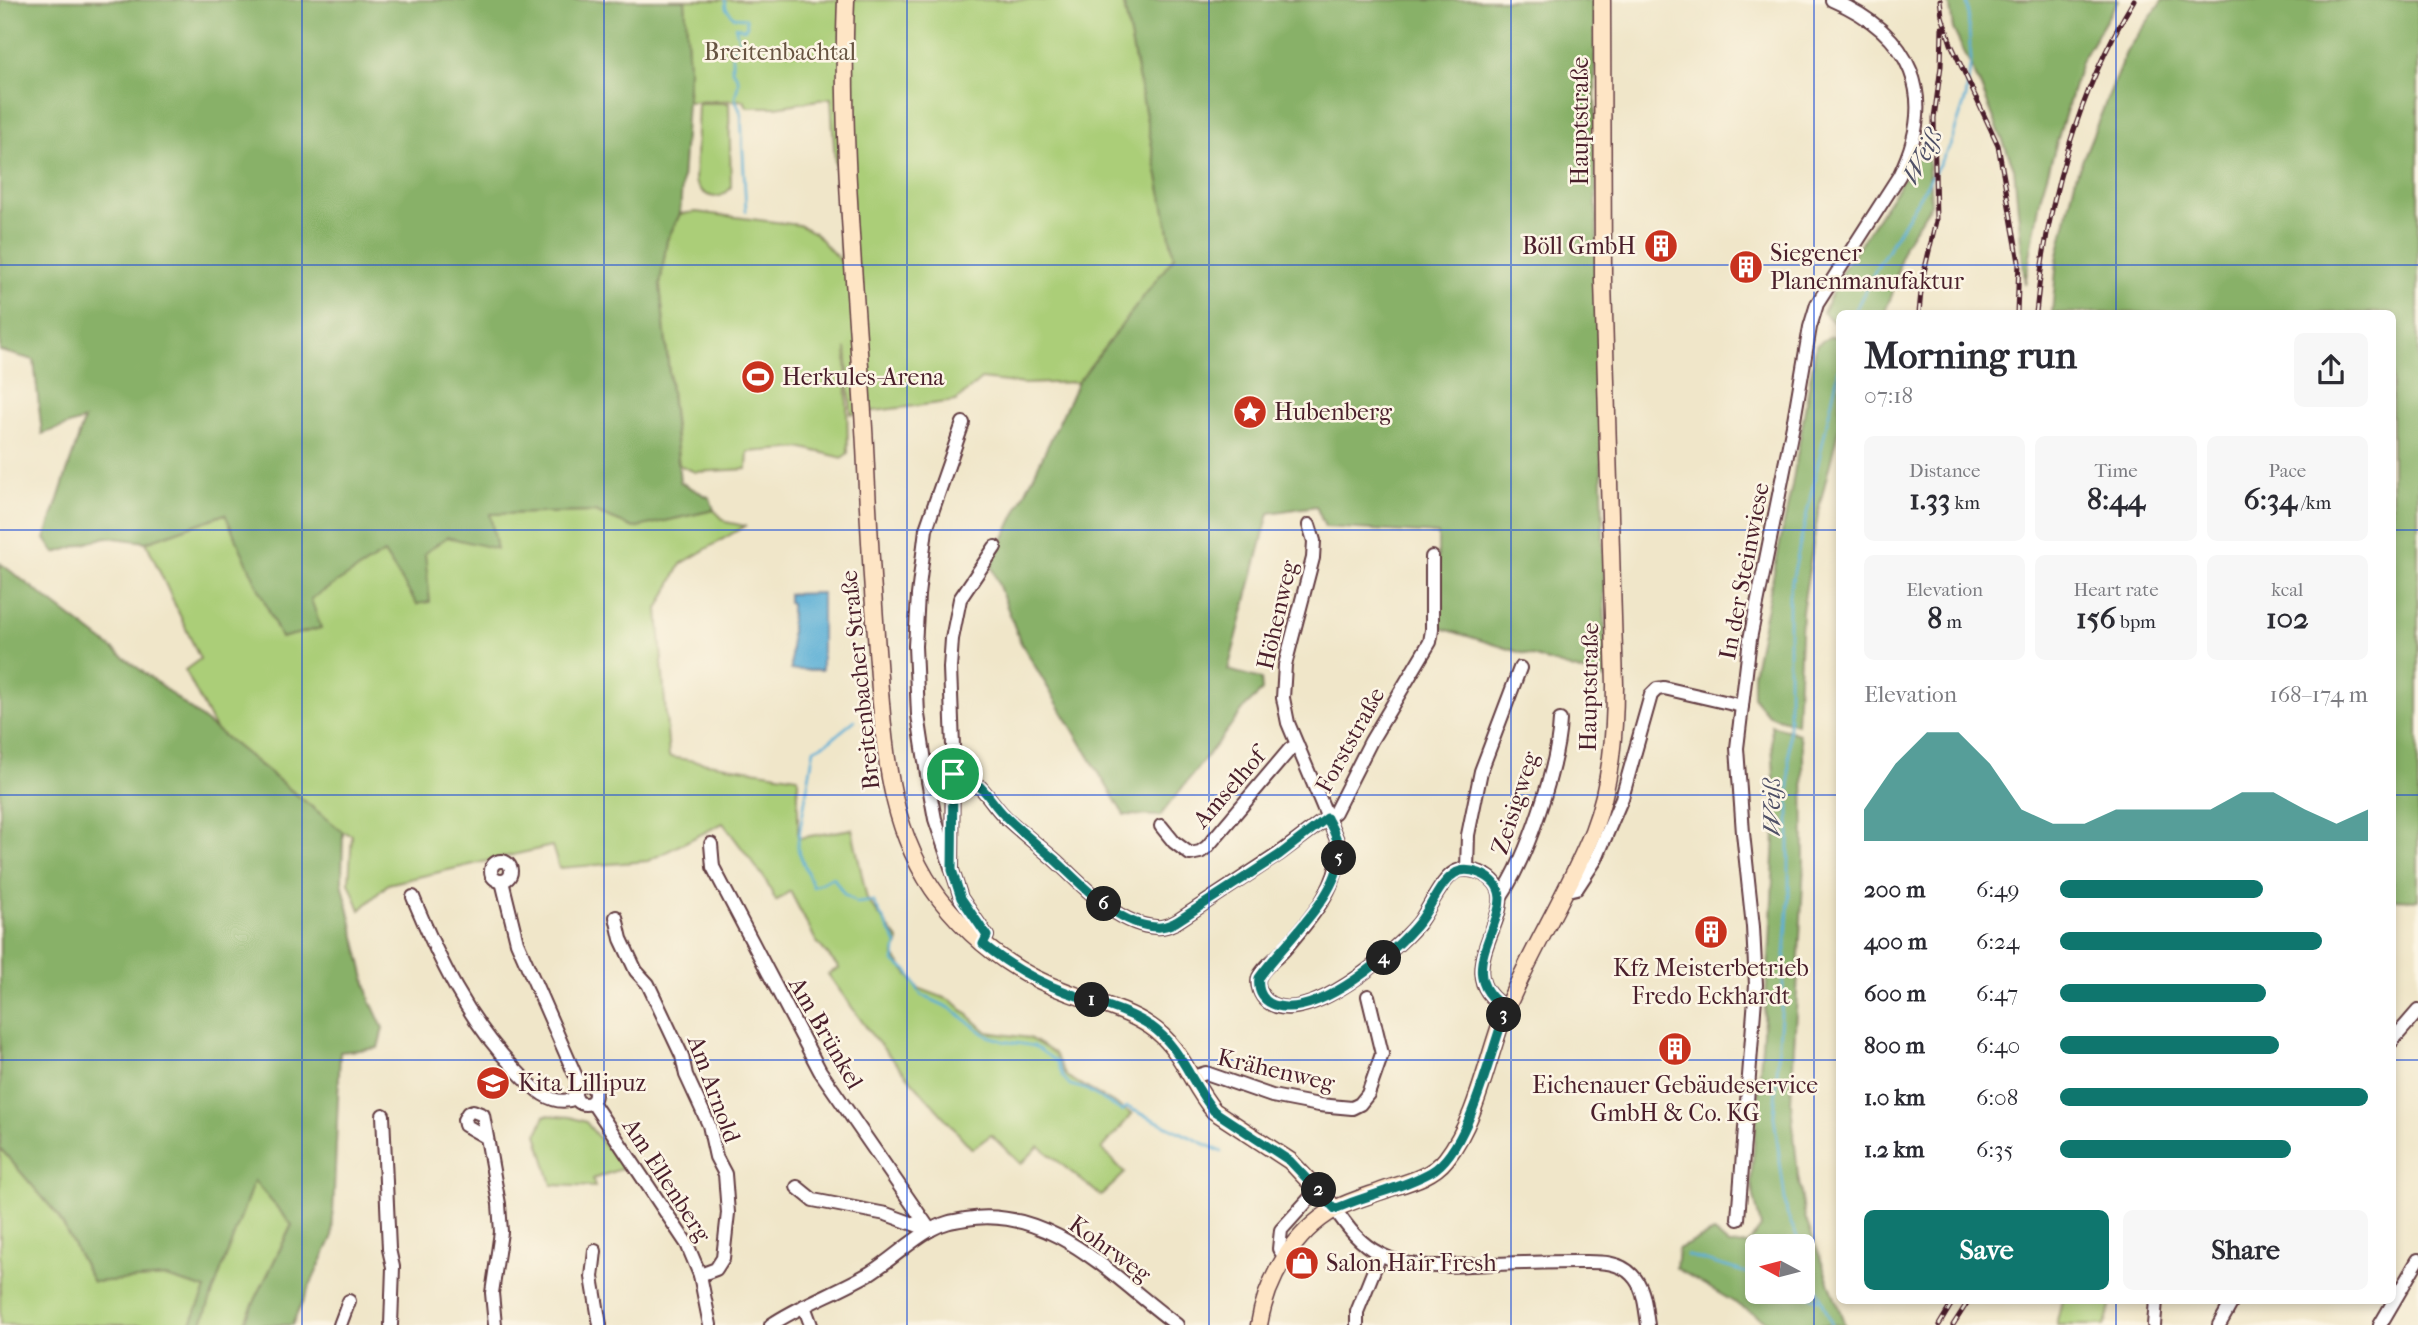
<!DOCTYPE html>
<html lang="en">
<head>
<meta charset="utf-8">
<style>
  :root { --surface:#fff; --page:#f7f7f7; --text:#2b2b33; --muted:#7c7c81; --accent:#0f766e }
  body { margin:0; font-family:"IM FELL French Canon",serif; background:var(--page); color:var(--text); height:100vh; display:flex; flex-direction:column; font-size:26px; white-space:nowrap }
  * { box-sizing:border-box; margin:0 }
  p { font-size:23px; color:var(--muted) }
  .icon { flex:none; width:38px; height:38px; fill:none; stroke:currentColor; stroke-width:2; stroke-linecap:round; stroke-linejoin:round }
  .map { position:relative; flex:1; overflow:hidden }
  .panel { position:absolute; left:1836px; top:310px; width:560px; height:994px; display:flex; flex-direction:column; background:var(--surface); border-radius:10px; box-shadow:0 4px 10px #0003 }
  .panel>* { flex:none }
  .needle { width:46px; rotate:277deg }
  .fabs { position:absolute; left:1745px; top:1234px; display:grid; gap:14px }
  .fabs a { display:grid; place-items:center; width:70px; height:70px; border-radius:10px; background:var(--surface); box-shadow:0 4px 10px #0003; font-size:35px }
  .pin { position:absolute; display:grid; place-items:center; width:60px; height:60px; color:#fff; margin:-30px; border:4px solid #fff; border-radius:50%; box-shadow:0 2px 7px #0007 }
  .km { position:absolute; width:35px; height:35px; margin:-18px; border-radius:50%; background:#222; color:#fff; font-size:19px; line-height:35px; text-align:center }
  .round { display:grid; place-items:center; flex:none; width:74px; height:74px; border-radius:10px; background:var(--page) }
  .summary { display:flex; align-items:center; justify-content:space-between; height:119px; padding:0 28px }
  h1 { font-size:38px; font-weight:800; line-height:52px }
  .stats { display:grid; grid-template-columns:repeat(3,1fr); gap:10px; height:119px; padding:7px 28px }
  .stats div { display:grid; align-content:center; border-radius:10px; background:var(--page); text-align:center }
  .stats b { font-size:30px; font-weight:800 }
  .stats small { font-size:19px; font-weight:400 }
  .stats p { font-size:19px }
  .chart { height:196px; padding:14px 28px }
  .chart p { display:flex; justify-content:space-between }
  .chart svg { width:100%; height:126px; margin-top:7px; fill:var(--accent); opacity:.7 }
  .button { display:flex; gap:14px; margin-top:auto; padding:14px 28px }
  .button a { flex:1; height:80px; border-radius:10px; background:var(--accent); color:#fff; font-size:28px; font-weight:800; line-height:80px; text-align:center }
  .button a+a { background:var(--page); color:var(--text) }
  ul { padding:0 28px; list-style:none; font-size:23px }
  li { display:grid; grid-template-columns:112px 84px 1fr; align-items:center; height:52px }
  li i { height:18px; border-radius:9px; background:var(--accent) }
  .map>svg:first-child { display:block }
</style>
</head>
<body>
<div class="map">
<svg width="2418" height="1325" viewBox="0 0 2418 1325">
  <rect width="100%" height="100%" fill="#fcf5e5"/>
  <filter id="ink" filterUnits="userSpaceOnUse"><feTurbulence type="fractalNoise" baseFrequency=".0143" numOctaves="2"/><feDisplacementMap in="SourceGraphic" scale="14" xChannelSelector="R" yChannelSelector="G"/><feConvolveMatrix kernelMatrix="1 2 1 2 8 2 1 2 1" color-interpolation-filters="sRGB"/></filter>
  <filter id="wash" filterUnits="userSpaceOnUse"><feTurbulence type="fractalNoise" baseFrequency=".00686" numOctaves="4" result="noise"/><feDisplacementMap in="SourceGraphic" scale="28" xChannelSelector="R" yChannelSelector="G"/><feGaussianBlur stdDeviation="1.57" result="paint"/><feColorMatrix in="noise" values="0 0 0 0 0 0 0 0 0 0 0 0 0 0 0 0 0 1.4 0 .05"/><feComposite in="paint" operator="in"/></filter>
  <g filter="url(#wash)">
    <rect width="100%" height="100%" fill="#f0e6c9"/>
    <g fill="#abce78" stroke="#7a7652" stroke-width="2">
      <polygon points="685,0 1123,0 1174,257 1078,382 1024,384 981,379 956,401 851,414 846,348 848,453 843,458 803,448 748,452 747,469 695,472 679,465 660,285 667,240 680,214 696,212 799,225 815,233 841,262 831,98 776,107 747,107 744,100 688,102 689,70"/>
      <path d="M698,103H729L731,187C720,203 704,198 695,182Z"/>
      <polygon points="714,510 726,522 745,526 681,564 658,609 669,757 798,777 798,838 852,829 867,899 899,941 894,956 918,988 953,1001 987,1032 1029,1038 1054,1053 1066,1076 1132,1114 1102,1149 1125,1173 1101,1196 1039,1146 1021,1164 991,1135 972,1149 874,1038 828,974 839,968 816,941 790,891 776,901 765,879 723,823 648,861 559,868 552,846 388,884 360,910 349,882 352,835 343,832 215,729 185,670 200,659 146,542 225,514 321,628 310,599 384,553 417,604 425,553 447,537 490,514 595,512 634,528"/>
      <polygon points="545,1115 570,1117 586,1122 623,1168 593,1179 595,1187 552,1185 537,1134"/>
      <polygon points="0,1148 57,1214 93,1282 166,1277 207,1289 190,1325 0,1325"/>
      <polygon points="254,1180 292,1224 243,1325 201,1325"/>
      <polygon points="2062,1300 2112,1300 2105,1325 2056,1325"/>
    </g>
    <g fill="#88b168" stroke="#69684a" stroke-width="2" fill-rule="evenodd">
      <polygon points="0,0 685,0 689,70 680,214 667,240 660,285 680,482 710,498 714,510 634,528 595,512 490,514 497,549 447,537 425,553 430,602 417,604 384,553 311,599 321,628 281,638 225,514 146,542 106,537 55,553 45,539 84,420 42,434 34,360 0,351"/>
      <polygon points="1123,0 1595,0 1595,132 1606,679 1438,627 1438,534 1325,527 1316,506 1269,513 1228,670 1261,679 1262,691 1247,705 1160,816 1124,815 1020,641 991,565 1078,382 1174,257"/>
      <polygon points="1949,0 2118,0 2081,62 2041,195 2025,284 2014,168 1981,87 1953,29"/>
      <polygon points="2163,0 2418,0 2418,900 2392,899 2392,313 2052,313 2057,260 2076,176 2127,50"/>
      <polygon points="1927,143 1931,204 1904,245 1892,295 1884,313 1839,313 1839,324 1836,325 1823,312 1841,273"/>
      <polygon points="1839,335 1839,427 1819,508 1802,611 1797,724 1768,715 1753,697 1753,674 1792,485 1816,345 1829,337"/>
      <polygon points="0,563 159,684 343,832 342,882 370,1000 383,1028 378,1048 340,1052 332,1238 292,1325 243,1325 292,1225 254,1181 201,1325 190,1325 206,1289 166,1277 93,1282 57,1214 0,1148"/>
      <path d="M1771,725L1799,734L1803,751L1804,863L1791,1103L1798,1176L1805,1217L1845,1325H1773L1676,1268L1678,1249L1714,1232L1729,1245L1748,1244L1761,1227L1751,1183L1770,944L1776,811ZM1757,1246H1802V1292H1757Z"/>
    </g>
    <polygon fill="#5aafd6" stroke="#526780" stroke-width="2" points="822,593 822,670 791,670 791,603 788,602 788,594"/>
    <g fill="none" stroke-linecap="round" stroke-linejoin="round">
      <g stroke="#5aafd6" stroke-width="2.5">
        <path d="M725,0L726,8L734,17L746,18L747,26L744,29L735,26L739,40L732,51V70C743,81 737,85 735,98L741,113L746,211"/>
        <polyline points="1854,313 1876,269 1950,146 1966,97 1971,60 1967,0"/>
        <polyline points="855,720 828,742 814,749 797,847 813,887 833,877 844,894 857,903 873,901 897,944 894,962 908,971 921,995 950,1008 986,1035 1003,1041 1034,1046 1057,1062 1063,1077 1070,1085 1085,1089 1122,1111 1127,1107 1222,1152"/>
        <polyline points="1801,1246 1787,1214 1774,1117 1789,896 1789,594 1839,369"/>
        <polyline points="1802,1251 1832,1325"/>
        <polyline points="1686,1255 1757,1276"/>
        <polyline points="1795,1292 1822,1300"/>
      </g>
    </g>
  </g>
  <g filter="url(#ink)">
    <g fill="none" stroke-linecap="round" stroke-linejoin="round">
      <g stroke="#633d43" stroke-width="16">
        <g id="street">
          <path d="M1309,525L1314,541L1313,558L1285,665L1283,698L1288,723L1337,840C1346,880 1308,922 1284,950C1276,959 1264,966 1259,977C1256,985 1261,996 1267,1001C1304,1031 1395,951 1418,924C1429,910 1441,880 1455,872C1463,868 1473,870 1481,873C1541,899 1436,970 1507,1008"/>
          <path d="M953,774C983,779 986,798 1005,817C1021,832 1038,845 1054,859C1082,884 1116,925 1156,927C1163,928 1169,925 1176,922L1279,854L1335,812L1371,741L1430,642L1432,630V557"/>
          <polyline points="1161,826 1174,842 1190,854 1200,852 1207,847 1290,749 1297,745"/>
          <polyline points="711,844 713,867 820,1071 930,1230"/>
          <circle cx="501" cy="871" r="10"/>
          <polyline points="1467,869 1468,835 1481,771 1520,668"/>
          <polyline points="952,870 935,819 928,781 918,715 915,646 918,595 926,529 963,423"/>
          <polyline points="502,881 517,942 580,1086"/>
          <polyline points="1564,891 1577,888 1596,859 1622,798 1651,695 1657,689 1664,688 1742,706"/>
          <path d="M1501,896C1527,858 1558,766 1560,720"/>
          <path d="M413,897C439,960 467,1018 514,1068C530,1085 551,1109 576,1098"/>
          <polyline points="616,917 621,939 636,971 648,984 682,1056 686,1075 709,1125 716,1157 725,1174 728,1213 723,1258 716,1269 700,1275"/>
          <polyline points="983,945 987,936 961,898 952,870 953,746 950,668 952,639 960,599 995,547"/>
          <polyline points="2392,1041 2418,1011"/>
          <polyline points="1193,1077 1206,1073 1272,1096 1319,1105 1352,1108 1360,1104 1368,1094 1382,1054 1368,996"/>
          <circle cx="585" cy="1094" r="10"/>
          <polyline points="592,1102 687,1244 700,1275 710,1325"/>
          <polyline points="383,1115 389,1249 393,1267 391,1325"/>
          <polyline points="486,1137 465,1125 464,1120 468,1113 473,1111 483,1115 499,1204 501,1232 492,1293 495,1325"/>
          <polyline points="797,1187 813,1200 886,1214 930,1230"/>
          <path d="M1335,1209C1347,1227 1360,1244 1380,1254C1414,1272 1454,1265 1491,1264C1519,1263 1548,1262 1577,1262C1596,1262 1618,1260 1632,1275C1645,1288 1645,1307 1648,1325"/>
          <path d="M1738,1219L1756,985L1753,927L1743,833L1737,748L1750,639L1794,420L1810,327L1817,304L1899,176C1939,96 1912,34 1832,0"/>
          <polyline points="595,1251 592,1277 600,1325"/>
          <polyline points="1285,1257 1279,1249 1281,1230 1318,1189"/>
          <polyline points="804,1306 811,1325"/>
          <polyline points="340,1325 349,1301"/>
          <path d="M771,1325C802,1304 838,1292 870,1273C891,1260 909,1242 930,1230C942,1223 953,1221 966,1219C1052,1205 1114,1279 1177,1325"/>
          <polyline points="1357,1325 1357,1312 1380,1255"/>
          <polyline points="2154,1325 2156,1300"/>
          <polyline points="2219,1325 2233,1300"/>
          <polyline points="2380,1325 2418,1260"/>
        </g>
      </g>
      <g stroke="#633d43" stroke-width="19">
        <g id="secondary">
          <path d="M846,0C840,149 857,298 865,446C868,514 872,582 877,650C881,700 883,752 895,801C903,835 919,872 940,899C974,942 1016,974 1067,992C1095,1003 1125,1009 1150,1026C1182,1047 1190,1083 1214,1111L1290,1161L1335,1209"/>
          <path d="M1259,1325C1266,1280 1294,1232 1335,1209C1352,1200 1372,1195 1390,1188C1409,1182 1433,1176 1446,1159C1478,1117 1486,1061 1505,1012C1531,950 1568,893 1593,831C1611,784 1615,734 1615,685L1603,280L1602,0"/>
        </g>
      </g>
      <use href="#street" stroke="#fff" stroke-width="12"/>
      <use href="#secondary" stroke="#fee5c5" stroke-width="16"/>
      <g stroke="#4a1f2b" stroke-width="5">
        <g id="rail">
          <polyline points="1940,0 1942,16 1951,44 1998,145 2019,262 2017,313"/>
          <polyline points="1919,313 1922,281 1936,221 1934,118 1941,66 1942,28"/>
          <path d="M2036,313C2046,205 2077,93 2134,0"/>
          <polyline points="1939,1325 1954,1300"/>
          <polyline points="1953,1325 1969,1300"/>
        </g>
      </g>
      <use href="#rail" stroke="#fcf5e5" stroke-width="2.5" stroke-dasharray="8" stroke-linecap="butt"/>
    </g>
  </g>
  <g fill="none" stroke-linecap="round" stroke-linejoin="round" filter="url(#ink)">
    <g stroke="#fff" stroke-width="14">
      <path id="route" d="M953,774C983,779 986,797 1005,816C1021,832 1038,845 1054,859C1082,884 1116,925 1156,927C1163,928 1169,925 1176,922L1279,855L1327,818C1332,828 1338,838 1339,849C1345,892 1280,946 1259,978C1257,992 1264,1003 1278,1006C1320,1016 1395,953 1420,921C1431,907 1439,884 1454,874C1462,868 1471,870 1479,873C1542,897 1436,969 1507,1008C1490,1051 1470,1150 1431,1172C1401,1189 1366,1195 1335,1209L1290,1161L1214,1111C1191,1084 1182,1048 1151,1026C1125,1009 1095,1003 1066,992C1036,981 1009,965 983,944L987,936L961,898L952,870Z"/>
    </g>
    <use href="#route" stroke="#0f766e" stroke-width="9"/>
  </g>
  <path fill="none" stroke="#1d4ed8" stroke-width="2" stroke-opacity="0.55" d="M302,0V1325M604,0V1325M907,0V1325M1209,0V1325M1511,0V1325M1814,0V1325M2116,0V313M0,265H2418M0,530H1839M2392,530H2418M0,795H1839M2392,795H2418M0,1060H1839M2392,1060H2418M2116,1300V1325"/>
  <defs>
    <g id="building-disc" transform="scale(1.75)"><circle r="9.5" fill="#c8321e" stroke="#fcf5e5"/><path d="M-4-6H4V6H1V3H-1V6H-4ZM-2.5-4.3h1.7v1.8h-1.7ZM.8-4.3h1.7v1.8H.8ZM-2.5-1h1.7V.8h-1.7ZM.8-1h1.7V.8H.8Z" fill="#fff"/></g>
    <g id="stadium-disc" transform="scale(1.75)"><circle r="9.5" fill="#c8321e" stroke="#fcf5e5"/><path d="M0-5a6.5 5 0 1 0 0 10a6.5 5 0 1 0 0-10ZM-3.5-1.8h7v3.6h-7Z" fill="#fff"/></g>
    <g id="sight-disc" transform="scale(1.75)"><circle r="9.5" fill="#c8321e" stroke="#fcf5e5"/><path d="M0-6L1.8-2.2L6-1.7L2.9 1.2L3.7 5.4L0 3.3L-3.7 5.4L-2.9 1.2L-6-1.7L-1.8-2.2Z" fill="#fff"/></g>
    <g id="school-disc" transform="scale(1.75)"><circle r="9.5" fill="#c8321e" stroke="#fcf5e5"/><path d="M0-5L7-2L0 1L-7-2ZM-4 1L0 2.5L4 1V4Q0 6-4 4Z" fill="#fff"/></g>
    <g id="shop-disc" transform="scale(1.75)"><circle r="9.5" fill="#c8321e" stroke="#fcf5e5"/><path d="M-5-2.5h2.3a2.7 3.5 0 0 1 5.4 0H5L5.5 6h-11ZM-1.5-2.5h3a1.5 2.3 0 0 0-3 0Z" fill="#fff"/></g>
  </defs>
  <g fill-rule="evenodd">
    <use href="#building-disc" x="1661" y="246"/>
    <use href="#building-disc" x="1746" y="267"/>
    <use href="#stadium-disc" x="758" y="377"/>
    <use href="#sight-disc" x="1250" y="412"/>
    <use href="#building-disc" x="1711" y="932"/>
    <use href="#building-disc" x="1675" y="1049"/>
    <use href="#school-disc" x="493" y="1083"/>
    <use href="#shop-disc" x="1302" y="1263"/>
  </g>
  <g text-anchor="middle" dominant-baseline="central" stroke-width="5" stroke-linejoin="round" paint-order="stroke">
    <g font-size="24" fill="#675442" stroke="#fcf5e5">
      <text x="780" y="52">Breitenbachtal</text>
    </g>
    <g font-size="24" fill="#4a1f2b" stroke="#fcf5e5">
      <text transform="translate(1580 121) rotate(-90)">Hauptstraße</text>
      <text transform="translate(1744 571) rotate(-79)">In der Steinwiese</text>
      <text transform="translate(1277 615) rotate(-77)">Höhenweg</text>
      <text transform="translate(860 680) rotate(-96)">Breitenbacher Straße</text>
      <text transform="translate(1589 687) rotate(-89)">Hauptstraße</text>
      <text transform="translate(1350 740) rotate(-61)">Forststraße</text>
      <text transform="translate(1229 788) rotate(-49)">Amselhof</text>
      <text transform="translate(1515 803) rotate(-72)">Zeisigweg</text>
      <text transform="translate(826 1033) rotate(60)">Am Brünkel</text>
      <text transform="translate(1276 1070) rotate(13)">Krähenweg</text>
      <text transform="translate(714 1089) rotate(70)">Am Arnold</text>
      <text transform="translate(667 1180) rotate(57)">Am Ellenberg</text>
      <text transform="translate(1110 1249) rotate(36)">Kohrweg</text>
    </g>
    <g font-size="24" fill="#4a1f2b" stroke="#fcf5e5" text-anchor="start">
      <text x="1636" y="246" text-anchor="end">Böll GmbH</text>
      <text x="1770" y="253">Siegener<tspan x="1770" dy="28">Planenmanufaktur</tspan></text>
      <text x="782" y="377">Herkules-Arena</text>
      <text x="1274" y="412">Hubenberg</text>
      <text x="1711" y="968" text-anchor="middle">Kfz Meisterbetrieb<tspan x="1711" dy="28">Fredo Eckhardt</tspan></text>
      <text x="518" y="1083">Kita Lillipuz</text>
      <text x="1675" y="1085" text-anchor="middle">Eichenauer Gebäudeservice<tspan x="1675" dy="28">GmbH &amp; Co. KG</tspan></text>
      <text x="1326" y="1263">Salon Hair Fresh</text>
    </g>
    <g font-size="26" font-style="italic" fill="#505167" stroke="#fcf5e5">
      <text transform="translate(1922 156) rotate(-63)">Weiß</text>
      <text transform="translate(1771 807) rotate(-90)">Weiß</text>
    </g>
  </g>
</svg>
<div class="fabs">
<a><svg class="needle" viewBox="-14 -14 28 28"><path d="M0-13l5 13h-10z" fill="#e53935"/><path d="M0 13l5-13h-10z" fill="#7c7c81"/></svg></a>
</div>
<div class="pin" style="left:953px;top:774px;background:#1e9e55"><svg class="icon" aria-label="arrive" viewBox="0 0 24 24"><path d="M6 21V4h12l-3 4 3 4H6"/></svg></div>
<b class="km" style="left:1092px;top:1000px">1</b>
<b class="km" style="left:1319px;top:1190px">2</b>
<b class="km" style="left:1504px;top:1015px">3</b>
<b class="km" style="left:1384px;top:958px">4</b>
<b class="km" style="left:1339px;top:858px">5</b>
<b class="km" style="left:1104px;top:904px">6</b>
<section class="panel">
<div class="summary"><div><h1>Morning run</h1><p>07:18</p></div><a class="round"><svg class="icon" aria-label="share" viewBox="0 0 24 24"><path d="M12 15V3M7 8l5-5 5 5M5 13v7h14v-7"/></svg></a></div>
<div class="stats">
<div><p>Distance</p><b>1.33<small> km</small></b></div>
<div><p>Time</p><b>8:44</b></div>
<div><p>Pace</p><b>6:34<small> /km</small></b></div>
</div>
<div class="stats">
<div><p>Elevation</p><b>8<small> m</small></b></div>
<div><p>Heart rate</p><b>156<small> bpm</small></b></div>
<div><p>kcal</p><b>102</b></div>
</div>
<div class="chart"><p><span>Elevation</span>168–174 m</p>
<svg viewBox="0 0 160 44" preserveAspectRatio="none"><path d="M0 44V33L10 17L20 6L30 6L40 17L50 33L60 38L70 38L80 33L90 33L100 33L110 33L120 27L130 27L140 33L150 38L160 33V44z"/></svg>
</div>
<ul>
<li><b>200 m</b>6:49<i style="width:66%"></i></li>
<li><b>400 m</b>6:24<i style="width:85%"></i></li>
<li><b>600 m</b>6:47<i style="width:67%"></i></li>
<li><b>800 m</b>6:40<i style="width:71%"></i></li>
<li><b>1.0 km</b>6:08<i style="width:100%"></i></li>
<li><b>1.2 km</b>6:35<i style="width:75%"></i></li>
</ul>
<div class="button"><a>Save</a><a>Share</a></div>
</section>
</div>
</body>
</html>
